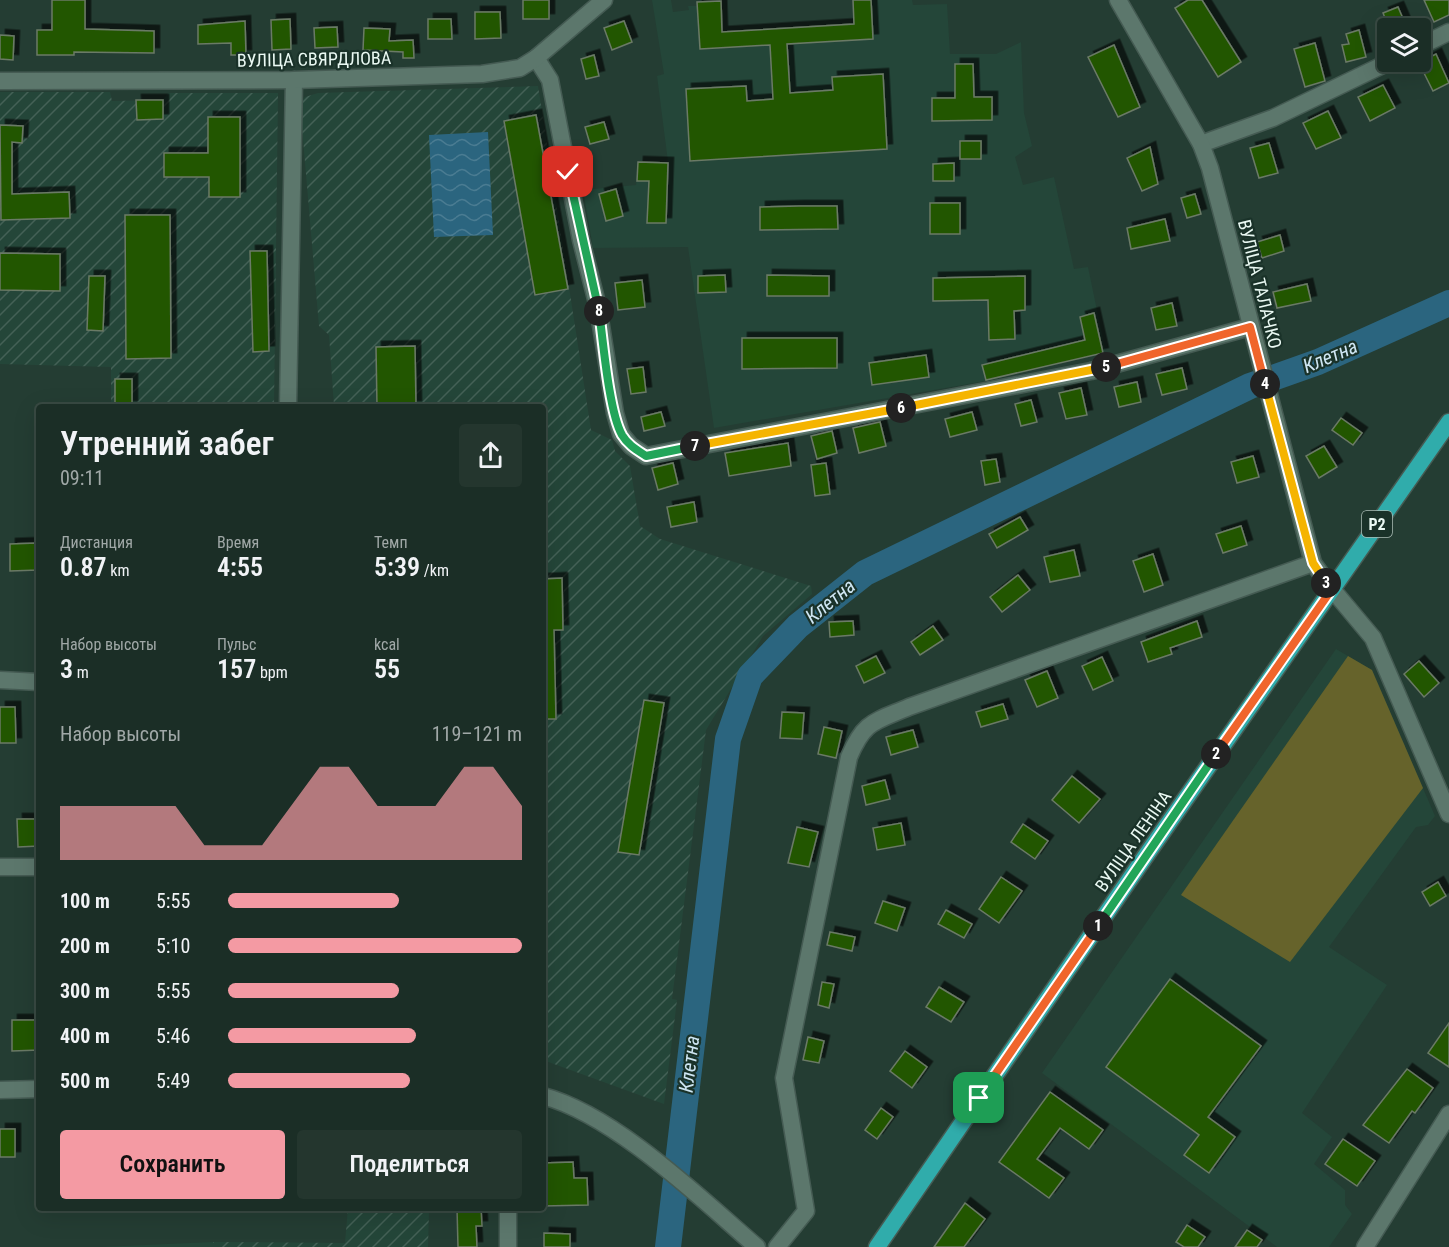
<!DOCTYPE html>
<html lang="ru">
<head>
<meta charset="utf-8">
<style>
  :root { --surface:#1b2e26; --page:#24362e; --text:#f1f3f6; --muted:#a0a8a7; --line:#394a43; --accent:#f49aa3 }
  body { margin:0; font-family:"Roboto Condensed",sans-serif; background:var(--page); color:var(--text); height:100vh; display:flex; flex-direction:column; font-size:22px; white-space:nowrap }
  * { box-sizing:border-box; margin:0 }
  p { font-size:20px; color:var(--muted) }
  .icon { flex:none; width:33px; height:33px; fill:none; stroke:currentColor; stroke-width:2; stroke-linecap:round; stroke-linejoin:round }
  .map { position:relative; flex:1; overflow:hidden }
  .drawer { position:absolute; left:36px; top:404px; width:510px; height:807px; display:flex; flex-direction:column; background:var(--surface); border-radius:6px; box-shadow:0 6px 24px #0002,0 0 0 2px var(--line) }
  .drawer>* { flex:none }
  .tools { position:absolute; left:1377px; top:18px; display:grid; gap:12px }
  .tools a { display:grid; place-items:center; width:54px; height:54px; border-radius:6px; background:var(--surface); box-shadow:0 6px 24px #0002,0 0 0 2px var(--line); font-size:30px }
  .pin { position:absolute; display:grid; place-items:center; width:51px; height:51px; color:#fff; margin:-26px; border-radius:12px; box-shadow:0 3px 9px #0006 }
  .km { position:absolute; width:30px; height:30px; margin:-15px; border-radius:50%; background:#222; color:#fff; font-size:16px; line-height:30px; text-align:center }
  .round { display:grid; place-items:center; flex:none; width:63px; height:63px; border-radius:6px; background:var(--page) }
  .overview { display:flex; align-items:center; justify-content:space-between; height:102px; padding:0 24px }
  h1 { font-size:33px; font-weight:600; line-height:45px }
  .metrics { display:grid; grid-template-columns:repeat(3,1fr); gap:9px; height:102px; padding:6px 24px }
  .metrics div { display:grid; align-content:center }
  .metrics b { font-size:26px; font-weight:600 }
  .metrics small { font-size:16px; font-weight:400 }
  .metrics p { font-size:16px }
  .chart { height:168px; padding:12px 24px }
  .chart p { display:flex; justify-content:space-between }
  .chart svg { width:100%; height:108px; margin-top:6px; fill:var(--accent); opacity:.7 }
  .cta { display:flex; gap:12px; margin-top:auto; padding:12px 24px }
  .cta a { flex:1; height:69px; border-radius:6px; background:var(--accent); color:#111; font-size:24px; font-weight:600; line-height:69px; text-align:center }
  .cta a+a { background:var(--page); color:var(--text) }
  ul { padding:0 24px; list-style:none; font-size:20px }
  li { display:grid; grid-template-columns:96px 72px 1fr; align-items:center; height:45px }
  li i { height:15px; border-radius:8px; background:var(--accent) }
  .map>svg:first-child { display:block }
</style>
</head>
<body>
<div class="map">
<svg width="1449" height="1247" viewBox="0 0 1449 1247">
  <defs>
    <pattern id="industrial-furrows" width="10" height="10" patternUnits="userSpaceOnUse" patternTransform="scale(1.5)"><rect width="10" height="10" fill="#244639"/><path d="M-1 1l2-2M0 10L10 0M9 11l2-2" fill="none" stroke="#446156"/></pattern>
    <pattern id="water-waves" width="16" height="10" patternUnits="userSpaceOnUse" patternTransform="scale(1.5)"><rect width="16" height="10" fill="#2b657f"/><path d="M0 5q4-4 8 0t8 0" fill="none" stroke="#4a7c92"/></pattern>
    <filter id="shadow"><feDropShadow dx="5.5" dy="-5.5" stdDeviation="0" flood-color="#0009"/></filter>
  </defs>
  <rect width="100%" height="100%" fill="#243d33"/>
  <g fill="#244639">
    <polygon points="652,0 671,0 673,12 689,10 688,6 697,6 697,2 721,1 723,32 854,24 853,0 912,0 913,5 947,4 950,54 996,54 1021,42 1024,113 1032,146 1015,157 1023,185 1054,177 1074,269 1088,267 1105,349 1103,353 986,381 714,428 688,247 593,248 583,190 636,185 638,162 668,162 657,76 664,74"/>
    <polygon points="1336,649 1372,670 1435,816 1428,825 1416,827 1329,947 1387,985 1302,1113 1332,1137 1314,1164 1345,1190 1345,1205 1352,1214 1329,1247 1277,1247 1042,1073"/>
    <polygon points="213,1242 213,1247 99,1247"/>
  </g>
  <g fill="url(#industrial-furrows)">
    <polygon points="538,86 591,430 612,440 615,451 630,466 640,526 660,539 811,586 812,594 763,636 706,730 672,999 677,1000 664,1104 543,1060 543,406 334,406 329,335 319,326 300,104 305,97 318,93"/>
    <polygon points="0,92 110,92 112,101 163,100 168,93 278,93 274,406 111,406 111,367 0,364"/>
    <polygon points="348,1208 429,1208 428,1247 213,1247 213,1242 345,1243"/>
  </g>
  <polygon fill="#66632b" points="1348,656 1372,670 1423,788 1290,962 1181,895"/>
  <polygon fill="url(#water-waves)" points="488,132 493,235 434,237 429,135"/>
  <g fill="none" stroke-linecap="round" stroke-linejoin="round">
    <polyline stroke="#2b657f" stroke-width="26" points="668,1247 728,739 750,676 798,626 865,573 1250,386 1318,362 1449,303"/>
  </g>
  <g fill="#235602" stroke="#6b7a66" stroke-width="1.5" filter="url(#shadow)">
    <polygon points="52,0 85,0 85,29 154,31 154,53 74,52 74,55 37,55 37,30 52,30"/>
    <rect x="523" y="0" width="26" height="19"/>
    <polygon points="853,0 871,0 873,39 787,44 790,93 833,90 832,77 883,74 887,149 690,161 686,89 746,86 747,101 773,99 770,45 700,49 697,2 721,1 722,32 854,24"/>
    <polygon points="1188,0 1202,0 1241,62 1218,77 1175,8"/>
    <polygon points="1424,0 1449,0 1449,15 1434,22"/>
    <polygon points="1398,7 1407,28 1389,28 1383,13"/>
    <polygon points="475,12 500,12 501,38 475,39"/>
    <polygon points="290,19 291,49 272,50 271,20"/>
    <polygon points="428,19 451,19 452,39 428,39"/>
    <polygon points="245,21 246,55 231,55 231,43 198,44 198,25"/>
    <polygon points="624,21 632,42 612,50 604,28"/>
    <polygon points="337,27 338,47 315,48 314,28"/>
    <polygon points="364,28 390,29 389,41 413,40 414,58 403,58 403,52 363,50"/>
    <polygon points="1359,30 1366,57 1346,62 1342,45 1349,44 1346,34"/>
    <polygon points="0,35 14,36 13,60 0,59"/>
    <polygon points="1315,43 1325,81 1305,87 1294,49"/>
    <polygon points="1114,45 1140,107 1118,117 1088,57"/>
    <polygon points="1436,54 1449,83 1433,91 1419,63"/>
    <polygon points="594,55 599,76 586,79 581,59"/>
    <polygon points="955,64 973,64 974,97 992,97 992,120 932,121 932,98 955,98"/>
    <polygon points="1383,85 1395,108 1370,121 1358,97"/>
    <polygon points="136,100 163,100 163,119 137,120"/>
    <polygon points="1328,111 1341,138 1316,149 1303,123"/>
    <polygon points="536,115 568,289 535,295 504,121"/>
    <polygon points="208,117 240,117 240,197 209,197 209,177 164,177 164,153 208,153"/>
    <polygon points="604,122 609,139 590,144 585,127"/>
    <polygon points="0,125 23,126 22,143 12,142 12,194 69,192 70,218 1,220"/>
    <rect x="960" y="141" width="21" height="18"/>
    <polygon points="1269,143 1278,173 1259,178 1250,148"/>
    <polygon points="1150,147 1158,184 1142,191 1127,158"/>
    <polygon points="638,162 668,163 666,223 647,223 649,181 637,181"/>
    <polygon points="954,163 954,181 933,181 933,164"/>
    <polygon points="616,189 623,216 606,221 599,194"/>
    <polygon points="1195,194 1201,214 1187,218 1181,198"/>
    <rect x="930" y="203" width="30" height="31"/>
    <polygon points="799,206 837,206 838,229 760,230 760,207"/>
    <polygon points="125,215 170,215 171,358 126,359"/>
    <polygon points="1165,219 1170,241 1131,249 1127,228"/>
    <polygon points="1280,235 1284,251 1262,258 1257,242"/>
    <polygon points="250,251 267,251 269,351 253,352"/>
    <polygon points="0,253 60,254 60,291 0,290"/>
    <polygon points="725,275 726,292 698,293 698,276"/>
    <polygon points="767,275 829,276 829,296 767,296"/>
    <polygon points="89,276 105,276 103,331 87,330"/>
    <polygon points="1025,276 1025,310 1014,311 1015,339 989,340 988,300 933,301 933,278"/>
    <polygon points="642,280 645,307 618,310 615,283"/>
    <polygon points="1307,284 1311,301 1277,308 1273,292"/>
    <polygon points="1172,303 1177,326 1156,330 1151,308"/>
    <polygon points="1094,313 1103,353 986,380 982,365 1085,340 1080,317"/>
    <polygon points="742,338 837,338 837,368 742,369"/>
    <polygon points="415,346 416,406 377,406 376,347"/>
    <polygon points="926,355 929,377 872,385 869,363"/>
    <polygon points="643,367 646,392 631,394 627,369"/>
    <polygon points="1182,368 1187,389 1162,395 1156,374"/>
    <rect x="115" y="379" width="17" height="27"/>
    <polygon points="1137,382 1141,402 1119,407 1114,387"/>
    <polygon points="1081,388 1087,415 1066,419 1059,393"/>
    <polygon points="1031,400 1037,422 1021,426 1015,404"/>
    <polygon points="661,412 665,426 644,431 641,417"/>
    <polygon points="972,412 977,430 950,437 945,419"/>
    <polygon points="1341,418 1362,433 1353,445 1332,430"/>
    <polygon points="880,422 886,446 859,453 853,428"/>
    <polygon points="832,431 837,453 817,459 811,436"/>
    <polygon points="788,443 791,466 729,476 725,453"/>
    <polygon points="1324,446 1337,467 1319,478 1306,456"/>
    <polygon points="1253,456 1259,477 1237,483 1231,462"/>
    <polygon points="996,459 1000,482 985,485 981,461"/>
    <polygon points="673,463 678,484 658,490 652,468"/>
    <polygon points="826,463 830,494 815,496 811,465"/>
    <polygon points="694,502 697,522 671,527 667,507"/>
    <polygon points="1020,517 1028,530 997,548 989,534"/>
    <polygon points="1241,526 1247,545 1223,553 1216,534"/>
    <polygon points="37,543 38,570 10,571 10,544"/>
    <polygon points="1074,550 1080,576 1050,582 1044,557"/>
    <polygon points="1153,554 1163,585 1144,592 1133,561"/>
    <polygon points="1018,575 1030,590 1002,612 990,597"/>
    <polygon points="562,578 563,630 554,630 556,719 543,719 543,579"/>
    <polygon points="853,621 854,635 830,637 829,622"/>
    <polygon points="1197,621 1202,637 1170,648 1172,654 1148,662 1141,642"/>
    <polygon points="933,626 943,640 920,655 911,642"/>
    <polygon points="876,656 885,673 864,683 856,666"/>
    <polygon points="1102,657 1113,681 1093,690 1082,666"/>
    <polygon points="1419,661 1439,683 1424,697 1404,674"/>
    <polygon points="1047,671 1058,698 1037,707 1025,680"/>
    <polygon points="644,700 664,703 639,855 618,852"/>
    <polygon points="1003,704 1008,719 981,727 976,712"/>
    <polygon points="0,707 15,707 16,743 0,743"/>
    <polygon points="782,712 804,713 802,739 780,738"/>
    <polygon points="824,727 842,731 836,758 818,754"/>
    <polygon points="913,730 918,747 891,755 886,737"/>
    <polygon points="1072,776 1100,799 1079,823 1052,800"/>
    <polygon points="885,780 890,799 866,805 862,786"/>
    <polygon points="17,819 39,819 39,846 18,847"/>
    <polygon points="901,823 905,845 877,850 873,828"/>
    <polygon points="1023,824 1048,841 1035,859 1011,842"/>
    <polygon points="797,827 818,832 809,867 788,863"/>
    <polygon points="1001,877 1022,891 999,923 979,909"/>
    <polygon points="1438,882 1446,896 1430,906 1422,892"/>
    <polygon points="883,901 905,908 897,931 875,923"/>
    <polygon points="946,910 972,924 964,938 938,924"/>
    <polygon points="830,932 855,937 852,951 827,945"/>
    <polygon points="1170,979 1261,1046 1208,1117 1235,1137 1209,1173 1184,1155 1199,1135 1106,1067"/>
    <polygon points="822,982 834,984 829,1008 818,1005"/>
    <polygon points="939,987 964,1002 951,1022 926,1007"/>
    <polygon points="12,1020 39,1020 39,1050 12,1051"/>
    <polygon points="1449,1023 1449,1067 1428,1053"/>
    <polygon points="808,1037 824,1041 819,1063 803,1060"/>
    <polygon points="905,1051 927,1067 912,1088 890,1071"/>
    <polygon points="1407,1069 1433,1088 1415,1113 1412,1111 1389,1143 1363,1125"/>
    <polygon points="1050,1092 1103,1130 1089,1149 1060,1128 1037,1159 1064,1178 1049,1198 999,1162"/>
    <polygon points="881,1108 893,1117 877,1139 865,1130"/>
    <rect x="0" y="1129" width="15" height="28"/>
    <polygon points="1343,1139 1375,1161 1357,1186 1325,1164"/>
    <polygon points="573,1162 574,1178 587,1178 588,1205 543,1206 543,1163"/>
    <polygon points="965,1203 985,1219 964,1247 934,1247"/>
    <polygon points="457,1208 481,1208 482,1226 476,1226 477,1247 458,1247"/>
    <polygon points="1187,1225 1205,1237 1198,1247 1184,1247 1176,1242"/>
    <polygon points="1247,1230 1262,1240 1257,1247 1235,1247"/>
    <polygon points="544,1233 570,1234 570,1247 544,1247"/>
  </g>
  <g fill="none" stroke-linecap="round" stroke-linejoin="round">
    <g stroke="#455b53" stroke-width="19">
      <g id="minor">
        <polyline points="1420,46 1449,32"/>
        <polyline points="536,58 550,80 581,240 598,307 615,413 621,434 631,446 646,456 1091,371 1250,327"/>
        <polyline points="1201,144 1273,118 1389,62"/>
        <polyline points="288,406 294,80"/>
        <polyline points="1332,589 1373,638 1449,814"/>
        <polyline points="0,680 39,682"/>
        <polyline points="0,867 39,867"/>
        <polyline points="508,1247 508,1208"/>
        <path d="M777,1247L806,1211L784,1078L849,757C864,721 874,722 909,707L1313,563"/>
        <polyline points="1365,1247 1449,1114"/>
      </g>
    </g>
    <g stroke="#455b53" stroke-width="19">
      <g id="tertiary">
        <polyline points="1118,0 1201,144 1210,168 1313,563 1332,589"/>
        <polyline points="0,81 294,80 482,74 520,68 536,58 604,0"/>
        <polyline points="0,1090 39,1089"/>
        <path d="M543,1096C615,1115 700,1198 757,1247"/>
      </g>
    </g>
    <g stroke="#455b53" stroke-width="19">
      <polyline id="primary" points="877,1247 1149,851 1449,422"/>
    </g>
    <use href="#minor" stroke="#5c776c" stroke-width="16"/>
    <use href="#tertiary" stroke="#5c776c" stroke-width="16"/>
    <use href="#primary" stroke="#30acab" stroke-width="16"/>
  </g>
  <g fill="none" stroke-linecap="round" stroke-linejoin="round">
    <g stroke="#fff" stroke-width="12">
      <polyline id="split-1" points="979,1098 1098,926"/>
    </g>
    <g stroke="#fff" stroke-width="12">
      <polyline id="split-2" points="1098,926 1216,754"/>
    </g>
    <g stroke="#fff" stroke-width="12">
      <polyline id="split-3" points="1216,754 1332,589 1326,583"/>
    </g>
    <g stroke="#fff" stroke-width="12">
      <polyline id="split-4" points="1265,384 1313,563 1326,583"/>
    </g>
    <g stroke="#fff" stroke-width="12">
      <polyline id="split-5" points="1106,367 1250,327 1265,384"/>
    </g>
    <g stroke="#fff" stroke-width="12">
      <polyline id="split-6" points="901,408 1106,367"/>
    </g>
    <g stroke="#fff" stroke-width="12">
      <polyline id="split-7" points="695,446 901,408"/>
    </g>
    <g stroke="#fff" stroke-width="12">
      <path id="split-8" d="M599,311C603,340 609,412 622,435C628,445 637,450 646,456L695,446"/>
    </g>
    <g stroke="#fff" stroke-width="12">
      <polyline id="split-9" points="568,172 599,311"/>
    </g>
    <use href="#split-1" stroke="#f0652b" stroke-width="8"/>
    <use href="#split-2" stroke="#22a559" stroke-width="8"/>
    <use href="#split-3" stroke="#f0652b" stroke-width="8"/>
    <use href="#split-4" stroke="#f5b400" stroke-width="8"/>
    <use href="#split-5" stroke="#f0652b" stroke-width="8"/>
    <use href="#split-6" stroke="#f5b400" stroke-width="8"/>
    <use href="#split-7" stroke="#f5b400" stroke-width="8"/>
    <use href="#split-8" stroke="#22a559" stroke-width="8"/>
    <use href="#split-9" stroke="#22a559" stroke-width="8"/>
  </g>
  <g text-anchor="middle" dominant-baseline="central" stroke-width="4.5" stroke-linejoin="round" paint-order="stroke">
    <rect fill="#1a3229" stroke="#acbdb6" stroke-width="1.5" x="1362" y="511" width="30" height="26" rx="4.5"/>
    <g font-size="16" font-weight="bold" fill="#eaf9f3">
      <text x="1377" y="524">Р2</text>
    </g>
    <g font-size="18" fill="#eaf9f3" stroke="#1a3229">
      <text transform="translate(314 59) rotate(-1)">ВУЛІЦА СВЯРДЛОВА</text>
      <text transform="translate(1260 284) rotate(76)">ВУЛІЦА ТАЛАЧКО</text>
      <text transform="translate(1133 841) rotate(-55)">ВУЛІЦА ЛЕНІНА</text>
    </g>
    <g font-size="20" font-style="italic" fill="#cfe6f3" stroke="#1a3229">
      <text transform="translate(1330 356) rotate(-23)">Клетна</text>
      <text transform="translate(830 601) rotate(-39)">Клетна</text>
      <text transform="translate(689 1064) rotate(-83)">Клетна</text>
    </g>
  </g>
</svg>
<div class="tools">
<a><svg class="icon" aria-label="layers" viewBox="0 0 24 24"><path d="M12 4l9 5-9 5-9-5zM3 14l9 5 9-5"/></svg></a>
</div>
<div class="pin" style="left:979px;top:1098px;background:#1e9e55"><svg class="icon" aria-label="arrive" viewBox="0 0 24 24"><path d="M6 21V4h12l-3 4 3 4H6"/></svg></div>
<div class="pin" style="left:568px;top:172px;background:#d93025"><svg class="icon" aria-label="check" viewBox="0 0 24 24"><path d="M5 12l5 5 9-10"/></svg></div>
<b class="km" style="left:1098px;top:926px">1</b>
<b class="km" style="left:1216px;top:754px">2</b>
<b class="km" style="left:1326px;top:583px">3</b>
<b class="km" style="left:1265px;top:384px">4</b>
<b class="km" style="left:1106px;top:367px">5</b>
<b class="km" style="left:901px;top:408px">6</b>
<b class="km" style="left:695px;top:446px">7</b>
<b class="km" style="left:599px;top:311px">8</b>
<section class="drawer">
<div class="overview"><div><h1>Утренний забег</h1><p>09:11</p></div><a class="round"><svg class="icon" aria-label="share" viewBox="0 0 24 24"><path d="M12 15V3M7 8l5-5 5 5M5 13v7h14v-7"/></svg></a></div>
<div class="metrics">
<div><p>Дистанция</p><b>0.87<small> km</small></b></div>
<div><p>Время</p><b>4:55</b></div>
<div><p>Темп</p><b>5:39<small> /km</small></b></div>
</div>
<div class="metrics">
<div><p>Набор высоты</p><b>3<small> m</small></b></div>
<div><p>Пульс</p><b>157<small> bpm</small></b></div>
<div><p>kcal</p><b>55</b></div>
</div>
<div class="chart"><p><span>Набор высоты</span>119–121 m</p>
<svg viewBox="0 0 160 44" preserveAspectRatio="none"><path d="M0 44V22L10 22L20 22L30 22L40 22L50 38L60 38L70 38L80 22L90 6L100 6L110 22L120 22L130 22L140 6L150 6L160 22V44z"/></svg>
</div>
<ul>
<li><b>100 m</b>5:55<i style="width:58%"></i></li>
<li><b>200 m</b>5:10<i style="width:100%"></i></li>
<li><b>300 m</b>5:55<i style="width:58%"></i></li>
<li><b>400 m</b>5:46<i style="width:64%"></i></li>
<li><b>500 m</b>5:49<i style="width:62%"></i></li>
</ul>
<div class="cta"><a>Сохранить</a><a>Поделиться</a></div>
</section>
</div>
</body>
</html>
